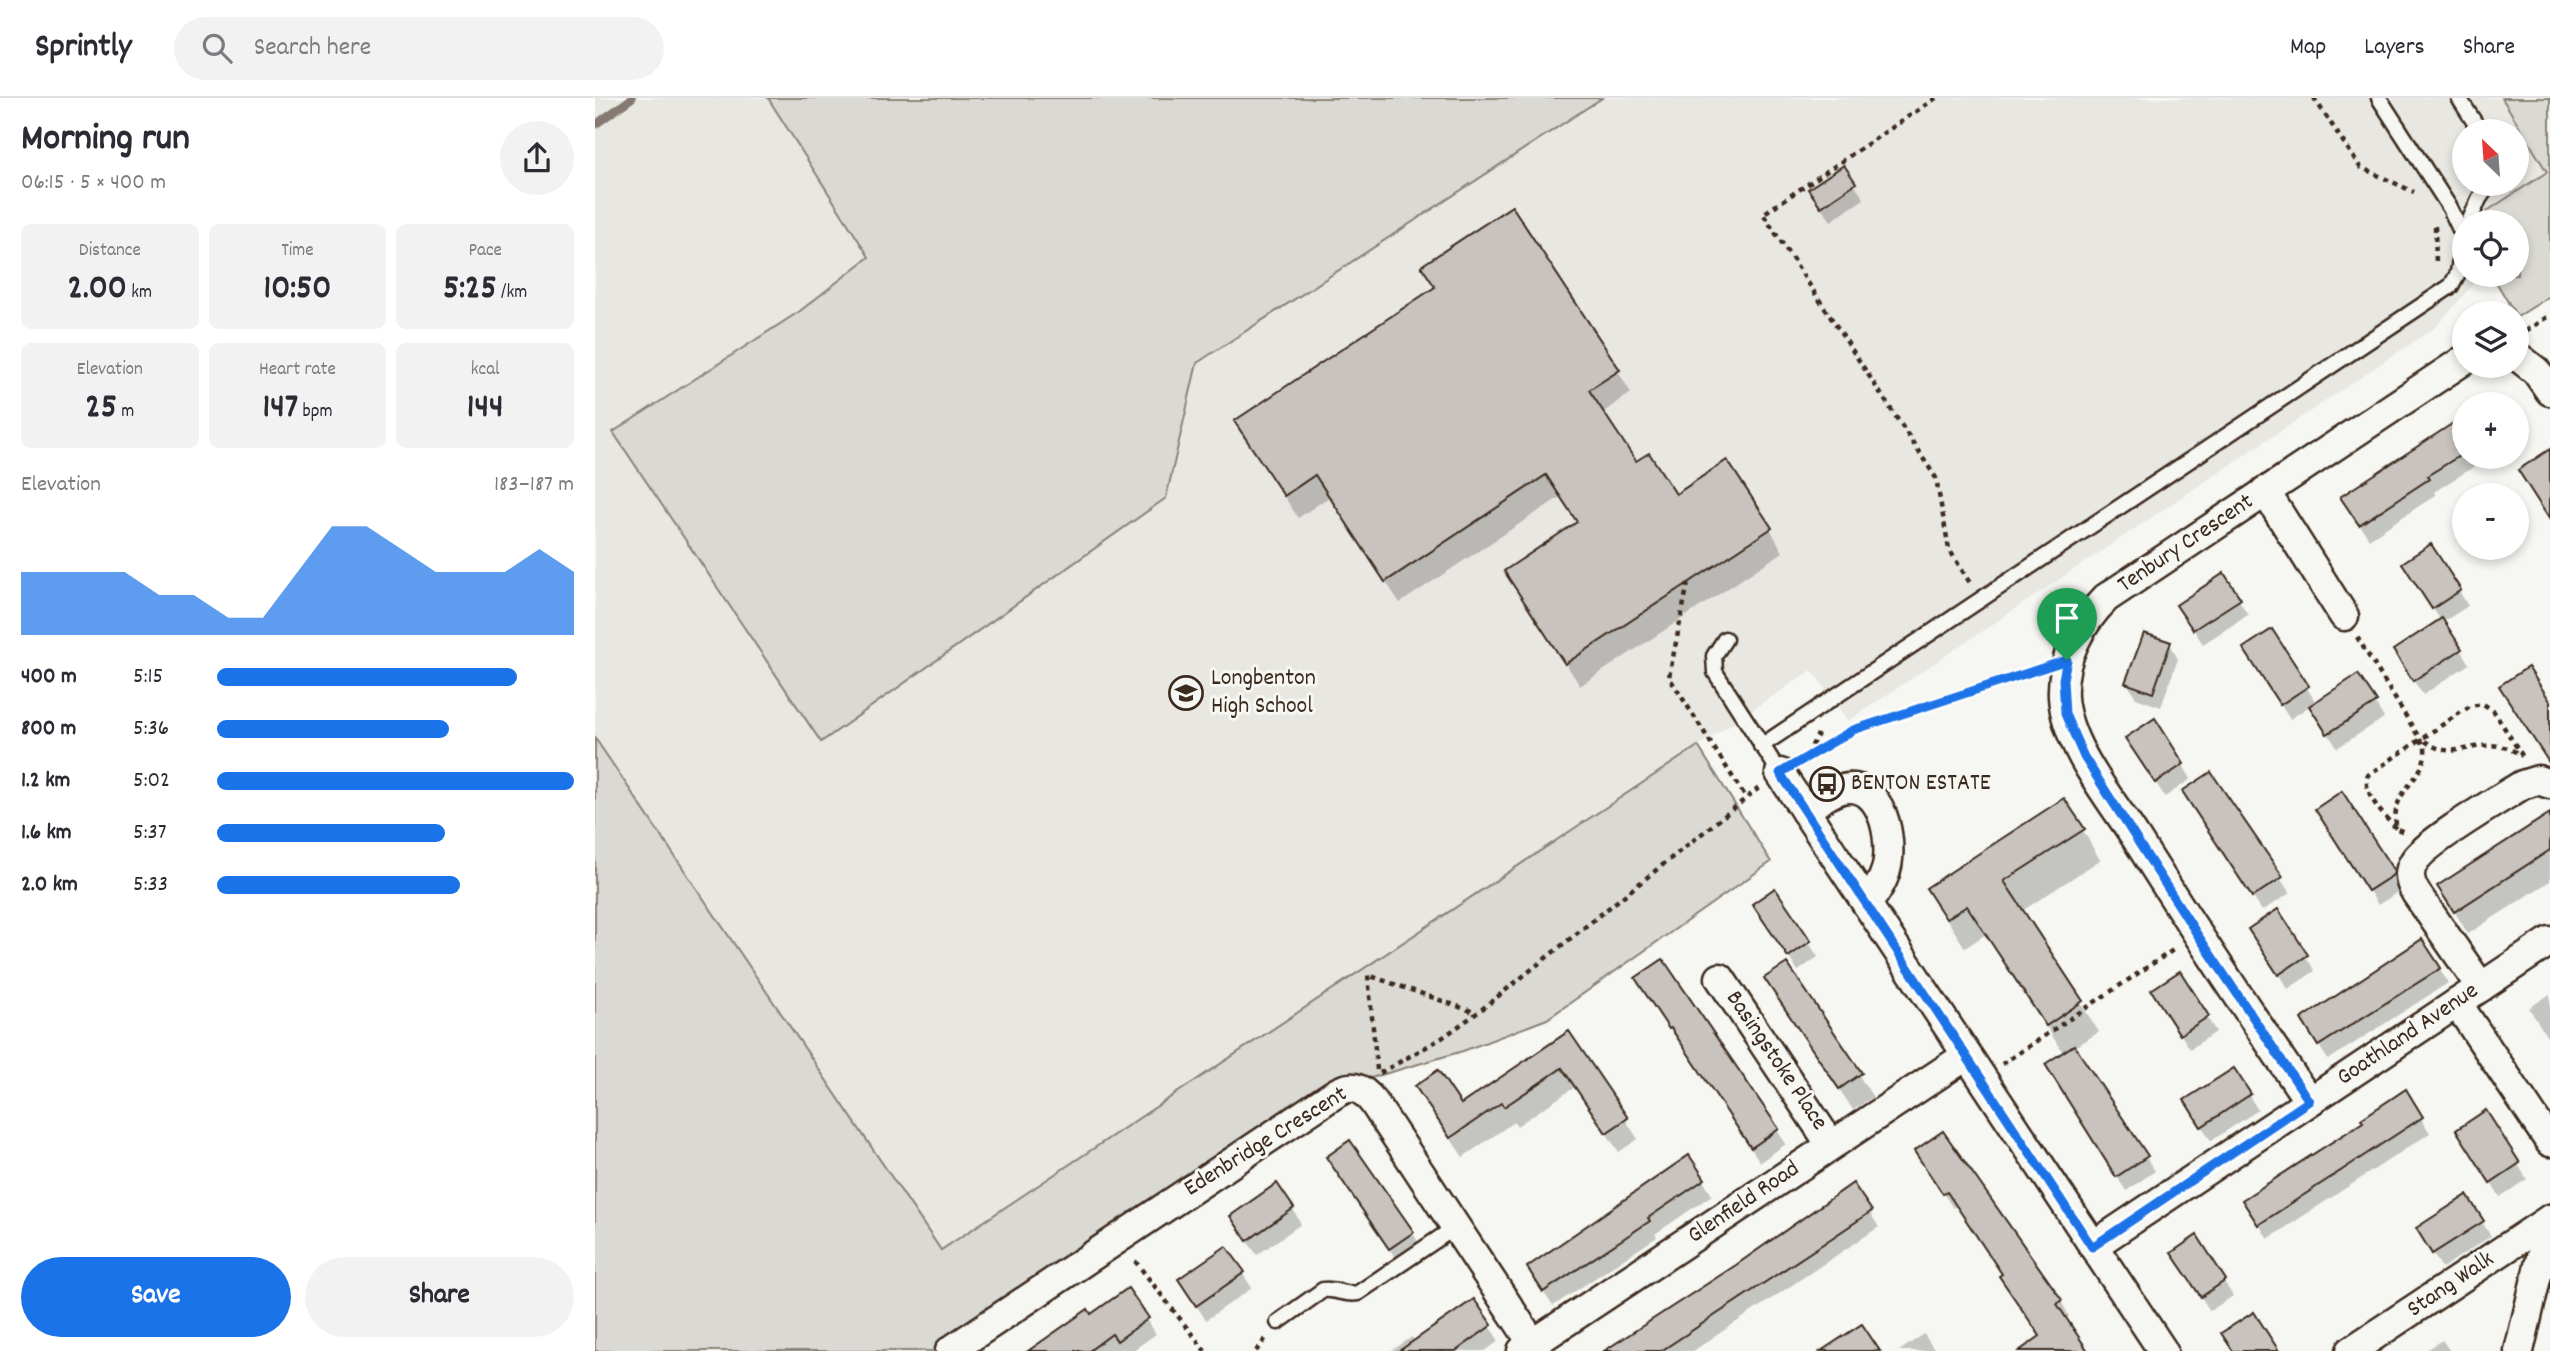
<!DOCTYPE html>
<html lang="en">
<head>
<meta charset="utf-8">
<style>
  :root { --surface:#fff; --page:#f2f2f3; --text:#2b2b33; --muted:#7c7c81; --line:#e1e1e2; --accent:#1a73e8 }
  body { margin:0; font-family:Dekko,sans-serif; background:var(--page); color:var(--text); height:100vh; display:flex; flex-direction:column; font-size:26px; white-space:nowrap }
  * { box-sizing:border-box; margin:0 }
  p { font-size:23px; color:var(--muted) }
  .icon { flex:none; width:38px; height:38px; fill:none; stroke:currentColor; stroke-width:2; stroke-linecap:round; stroke-linejoin:round }
  .map { position:relative; flex:1; overflow:hidden }
  .panel { display:flex; flex-direction:column; background:var(--surface); width:595px }
  .panel>* { flex:none }
  .needle { width:46px; rotate:335deg }
  .fabs { position:absolute; left:1857px; top:21px; display:grid; gap:14px }
  .fabs a { display:grid; place-items:center; width:77px; height:77px; border-radius:50%; background:var(--surface); box-shadow:0 4px 10px #0003; font-size:35px }
  .pin { position:absolute; display:grid; place-items:center; width:60px; height:60px; color:#fff; margin:-72px -30px; border-radius:50% 50% 50% 0; rotate:-45deg; box-shadow:0 0 7px #0007 }
  .pin .icon { rotate:45deg }
  .round { display:grid; place-items:center; flex:none; width:74px; height:74px; border-radius:37px; background:var(--page) }
  .headline { display:flex; align-items:center; justify-content:space-between; height:119px; padding:0 21px }
  h1 { font-size:38px; font-weight:700; line-height:52px }
  .stats { display:grid; grid-template-columns:repeat(3,1fr); gap:10px; height:119px; padding:7px 21px }
  .stats div { display:grid; align-content:center; border-radius:10px; background:var(--page); text-align:center }
  .stats b { font-size:35px; font-weight:700 }
  .stats small { font-size:19px; font-weight:400 }
  .stats p { font-size:19px }
  .chart { height:196px; padding:14px 21px }
  .chart p { display:flex; justify-content:space-between }
  .chart svg { width:100%; height:126px; margin-top:7px; fill:var(--accent); opacity:.7 }
  .cta { display:flex; gap:14px; margin-top:auto; padding:14px 21px }
  .cta a { flex:1; height:80px; border-radius:42px; background:var(--accent); color:#fff; font-size:28px; font-weight:700; line-height:80px; text-align:center }
  .cta a+a { background:var(--page); color:var(--text) }
  ul { padding:0 21px; list-style:none; font-size:23px }
  li { display:grid; grid-template-columns:112px 84px 1fr; align-items:center; height:52px }
  li i { height:18px; border-radius:9px; background:var(--accent) }
  header { display:flex; align-items:center; gap:42px; box-sizing:border-box; height:98px; padding:0 35px; background:var(--surface); border-bottom:2px solid var(--line) }
  header strong { font-size:33px }
  nav { display:flex; gap:38px; margin-inline-start:auto; font-size:24px }
  .search { width:490px; height:63px; background:var(--page); display:flex; align-items:center; gap:18px; box-sizing:border-box; padding:0 24px; border-radius:38px; color:var(--muted); font-size:26px }
  main { display:flex; flex:1; min-height:0 }
  .map>svg:first-child { display:block }
</style>
</head>
<body>
<header>
<strong>Sprintly</strong>
<div class="search"><svg class="icon" aria-label="search" viewBox="0 0 24 24"><circle cx="10" cy="10" r="6"/><path d="M15 15l6 6"/></svg>Search here</div>
<nav><a>Map</a><a>Layers</a><a>Share</a></nav>
</header>
<main>
<section class="panel">
<div class="headline"><div><h1>Morning run</h1><p>06:15 · 5 × 400 m</p></div><a class="round"><svg class="icon" aria-label="share" viewBox="0 0 24 24"><path d="M12 15V3M7 8l5-5 5 5M5 13v7h14v-7"/></svg></a></div>
<div class="stats">
<div><p>Distance</p><b>2.00<small> km</small></b></div>
<div><p>Time</p><b>10:50</b></div>
<div><p>Pace</p><b>5:25<small> /km</small></b></div>
</div>
<div class="stats">
<div><p>Elevation</p><b>25<small> m</small></b></div>
<div><p>Heart rate</p><b>147<small> bpm</small></b></div>
<div><p>kcal</p><b>144</b></div>
</div>
<div class="chart"><p><span>Elevation</span>183–187 m</p>
<svg viewBox="0 0 160 44" preserveAspectRatio="none"><path d="M0 44V22L10 22L20 22L30 22L40 30L50 30L60 38L70 38L80 22L90 6L100 6L110 14L120 22L130 22L140 22L150 14L160 22V44z"/></svg>
</div>
<ul>
<li><b>400 m</b>5:15<i style="width:84%"></i></li>
<li><b>800 m</b>5:36<i style="width:65%"></i></li>
<li><b>1.2 km</b>5:02<i style="width:100%"></i></li>
<li><b>1.6 km</b>5:37<i style="width:64%"></i></li>
<li><b>2.0 km</b>5:33<i style="width:68%"></i></li>
</ul>
<div class="cta"><a>Save</a><a>Share</a></div>
</section>
<div class="map">
<svg width="1955" height="1253" viewBox="0 0 1955 1253">
  <rect width="100%" height="100%" fill="#f6f6f2"/>
  <filter id="ink" filterUnits="userSpaceOnUse"><feTurbulence type="fractalNoise" baseFrequency=".0143" numOctaves="2"/><feDisplacementMap in="SourceGraphic" scale="14" xChannelSelector="R" yChannelSelector="G"/><feConvolveMatrix kernelMatrix="1 2 1 2 8 2 1 2 1" color-interpolation-filters="sRGB"/></filter>
  <g filter="url(#ink)">
    <path fill="#e8e7e2" fill-rule="evenodd" d="M0,0H1906L1952,74L1892,113V124H1869V177H1886L1842,228L1253,623L1217,572L346,1152L0,639ZM1869,33H1922V86H1869Z"/>
    <g fill="#dad9d3" stroke="#8a8278" stroke-width="2">
      <polygon points="173,0 1007,0 602,265 571,400 226,644 18,334 205,213 274,159"/>
      <polygon points="1907,0 1955,0 1955,198 1922,219 1897,177 1922,177 1922,124 1892,124 1892,113 1952,74"/>
      <polygon points="0,640 346,1152 1103,648 1176,764 952,921 868,953 769,982 337,1253 0,1253"/>
    </g>
    <g fill="#0003">
      <polygon points="1249,70 1269,101 1236,123 1224,106"/>
      <polygon points="1023,273 1036,295 1007,315 1041,366 1080,398 1175,431 1188,454 985,588 911,473 983,426 965,399 805,505 734,399 703,420 641,323"/>
      <polygon points="1869,320 1869,359 1894,359 1839,394 1841,397 1774,441 1756,414"/>
      <polygon points="1818,480 1864,493 1873,508 1848,524 1874,566 1828,597 1809,568 1846,523"/>
      <polygon points="1644,502 1653,517 1608,546 1592,522"/>
      <polygon points="1676,533 1722,606 1780,605 1789,620 1742,650 1716,607 1695,621 1658,566"/>
      <polygon points="1575,546 1583,561 1566,609 1541,600 1532,585"/>
      <polygon points="1541,655 1588,667 1596,681 1570,699"/>
      <polygon points="1615,676 1695,795 1667,813 1598,708"/>
      <polygon points="1955,717 1955,783 1873,836 1858,811"/>
      <polygon points="1731,726 1797,774 1806,792 1783,807"/>
      <polygon points="1488,732 1505,762 1427,813 1504,934 1479,950 1560,1073 1531,1093 1461,982 1469,956 1391,836 1370,850 1351,820"/>
      <polygon points="1180,793 1223,859 1203,873 1168,822"/>
      <polygon points="1683,814 1720,873 1693,891 1664,846"/>
      <polygon points="1191,867 1278,999 1258,1012 1171,880"/>
      <polygon points="1844,870 1853,885 1733,962 1717,936"/>
      <polygon points="1051,896 1182,1032 1191,1046 1165,1064 1085,943 1084,945"/>
      <polygon points="1955,896 1955,944 1934,910"/>
      <polygon points="1567,907 1612,919 1621,934 1595,951"/>
      <polygon points="974,935 1043,1041 1024,1054 980,989 922,1028 919,1024 868,1059 834,1009 866,1008"/>
      <polygon points="1638,972 1663,1012 1616,1043 1600,1017"/>
      <polygon points="1810,994 1835,1035 1673,1141 1658,1117"/>
      <polygon points="1890,1015 1932,1081 1905,1099 1872,1047"/>
      <polygon points="1348,1036 1466,1203 1474,1218 1470,1221 1491,1253 1453,1253 1415,1193 1408,1177 1362,1108 1358,1110 1330,1068"/>
      <polygon points="1093,1059 1117,1097 1060,1136 1062,1139 958,1208 942,1185"/>
      <polygon points="733,1060 818,1135 826,1149 804,1165"/>
      <polygon points="1258,1088 1284,1129 1098,1253 1010,1253 1142,1168"/>
      <polygon points="698,1111 706,1126 662,1157 646,1134"/>
      <polygon points="1887,1124 1896,1138 1847,1170 1832,1146"/>
      <polygon points="1602,1140 1638,1198 1615,1213 1587,1170"/>
      <polygon points="631,1150 657,1190 611,1222 594,1197"/>
      <polygon points="532,1193 561,1236 537,1253 529,1253 527,1250 523,1253 435,1253 496,1218"/>
      <polygon points="878,1203 904,1243 890,1253 796,1253 817,1239 820,1244"/>
      <polygon points="1329,1236 1340,1253 1304,1253"/>
      <polygon points="1847,1242 1855,1253 1830,1253"/>
    </g>
    <g fill="none" stroke-linecap="round" stroke-linejoin="round">
      <polyline stroke="#857a71" stroke-width="8" points="0,27 37,0"/>
    </g>
    <g fill="#c8c3be" stroke="#3b2a1e" stroke-width="2">
      <polygon points="1249,67 1261,85 1226,109 1213,91"/>
      <polygon points="917,108 1025,272 994,292 1041,363 1054,355 1081,396 1132,362 1177,430 970,566 909,473 982,424 951,377 790,484 720,377 689,398 639,323 840,189 826,168"/>
      <polygon points="1869,318 1869,355 1832,378 1834,381 1764,427 1745,399"/>
      <polygon points="1955,351 1955,422 1923,372"/>
      <polygon points="1836,446 1866,492 1837,511 1807,465"/>
      <polygon points="1629,475 1646,501 1598,532 1581,507"/>
      <polygon points="1847,520 1867,551 1818,583 1798,552"/>
      <polygon points="1677,531 1714,588 1685,607 1648,550"/>
      <polygon points="1549,535 1576,544 1558,595 1530,585"/>
      <polygon points="1933,569 1955,603 1955,666 1904,588"/>
      <polygon points="1763,576 1782,604 1732,636 1714,608"/>
      <polygon points="1560,620 1589,666 1560,685 1530,640"/>
      <polygon points="1616,674 1688,779 1657,799 1587,693"/>
      <polygon points="1747,693 1799,773 1798,777 1773,793 1720,711"/>
      <polygon points="1469,700 1490,731 1409,783 1488,903 1451,928 1372,808 1351,821 1331,790"/>
      <polygon points="1955,715 1955,752 1859,814 1842,788"/>
      <polygon points="1180,790 1216,843 1193,859 1157,806"/>
      <polygon points="1683,811 1713,857 1683,877 1653,831"/>
      <polygon points="1827,841 1846,870 1723,948 1706,921"/>
      <polygon points="1068,861 1184,1031 1156,1050 1076,930 1074,931 1040,880"/>
      <polygon points="1192,865 1267,975 1244,991 1169,880"/>
      <polygon points="1585,873 1614,918 1585,937 1556,892"/>
      <polygon points="974,933 1033,1020 1011,1035 967,970 909,1009 906,1005 855,1040 820,988 843,972 866,1006"/>
      <polygon points="1479,947 1553,1058 1521,1079 1450,966"/>
      <polygon points="1639,970 1656,996 1606,1029 1589,1002"/>
      <polygon points="1811,991 1828,1019 1663,1127 1647,1102 1768,1024 1766,1021"/>
      <polygon points="1891,1012 1925,1065 1895,1085 1861,1032"/>
      <polygon points="1348,1033 1467,1202 1462,1206 1493,1253 1424,1253 1445,1238 1404,1178 1407,1176 1352,1094 1348,1096 1319,1053"/>
      <polygon points="755,1042 819,1134 794,1151 731,1059"/>
      <polygon points="1094,1057 1110,1081 1053,1120 1055,1123 948,1194 932,1169"/>
      <polygon points="682,1085 699,1110 652,1143 635,1118"/>
      <polygon points="1258,1085 1277,1113 1231,1144 1066,1253 1009,1253 1141,1167"/>
      <polygon points="1872,1097 1889,1123 1837,1156 1821,1130"/>
      <polygon points="1602,1137 1631,1182 1606,1199 1576,1155"/>
      <polygon points="631,1148 650,1174 601,1208 583,1181"/>
      <polygon points="533,1190 554,1220 522,1243 517,1236 494,1253 433,1253 493,1211 496,1216"/>
      <polygon points="879,1201 897,1227 861,1253 804,1253"/>
      <polygon points="1659,1214 1684,1253 1638,1253 1626,1235"/>
      <polygon points="1267,1226 1285,1253 1226,1253"/>
    </g>
    <g fill="none" stroke-linecap="round" stroke-linejoin="round">
      <g stroke="#3b2a1e" stroke-width="19">
        <g id="lane">
          <polyline points="1784,0 1855,110 1868,138"/>
          <polyline points="1864,0 1885,33"/>
          <polyline points="1874,124 1884,101 1894,86"/>
          <polyline points="1130,541 1119,558 1120,574 1185,675"/>
          <polyline points="1166,648 1856,188 1863,175 1869,134"/>
          <path d="M683,1224L728,1192C740,1190 751,1198 763,1195L859,1130"/>
        </g>
      </g>
      <g stroke="#3b2a1e" stroke-width="33">
        <g id="street">
          <polyline points="1922,258 1941,273 1955,293"/>
          <polyline points="1670,393 1749,518"/>
          <polyline points="1185,675 1568,1253"/>
          <path d="M1210,713C1221,705 1233,694 1247,691C1288,681 1299,744 1291,772C1288,784 1280,795 1273,805"/>
          <polyline points="1125,880 1236,1047"/>
          <path d="M1886,889L1821,795C1815,785 1812,775 1819,764C1829,745 1905,701 1927,687L1943,682L1955,686"/>
          <polyline points="1862,905 1955,1044"/>
          <path d="M1714,1003C1655,916 1597,829 1541,740C1515,700 1471,647 1468,599C1466,561 1485,526 1511,500L1869,262"/>
          <polyline points="1498,1148 1955,843"/>
          <path d="M355,1253L738,997C756,985 766,988 779,1005L938,1246"/>
          <polyline points="927,1253 1371,958"/>
          <polyline points="1756,1253 1955,1121"/>
          <polyline points="1924,1253 1955,1121"/>
        </g>
      </g>
      <g stroke="#3b2a1e" stroke-width="4.5" stroke-dasharray="5 5" stroke-linecap="butt">
        <polyline points="1341,0 1168,116 1341,380 1354,451 1375,485"/>
        <polyline points="1719,0 1765,69 1819,94"/>
        <polyline points="1840,128 1841,168"/>
        <polyline points="1931,233 1955,217"/>
        <polyline points="1093,485 1074,579 1151,700"/>
        <path d="M1762,539L1830,649C1833,683 1792,692 1802,731L1810,734"/>
        <path d="M1830,643C1864,669 1887,630 1927,658"/>
        <polyline points="1214,656 1258,632 1445,571"/>
        <polyline points="1212,657 1223,636"/>
        <path d="M1801,730C1789,719 1766,693 1773,677L1875,608L1888,606L1898,612L1928,659"/>
        <polyline points="1407,966 1581,850"/>
        <polyline points="782,972 773,877 882,915"/>
        <polyline points="785,975 847,940 882,915 1164,690"/>
        <polyline points="540,1163 610,1253"/>
        <polyline points="661,1253 672,1239"/>
      </g>
      <use href="#lane" stroke="#f6f6f2" stroke-width="14"/>
      <use href="#street" stroke="#f6f6f2" stroke-width="28"/>
    </g>
  </g>
  <g fill="none" stroke-linecap="round" stroke-linejoin="round" filter="url(#ink)">
    <g stroke="#fff" stroke-width="14">
      <polygon id="route" points="1472,562 1468,581 1470,616 1489,659 1602,836 1714,1003 1497,1149 1185,675 1258,632"/>
    </g>
    <use href="#route" stroke="#1a73e8" stroke-width="9"/>
  </g>
  <defs>
    <g id="school-ring" transform="scale(1.75)"><circle r="9.5" fill="#f6f6f2" stroke="#3b2a1e" stroke-width="1.5"/><path d="M0-5L7-2L0 1L-7-2ZM-4 1L0 2.5L4 1V4Q0 6-4 4Z" fill="#3b2a1e"/></g>
    <g id="bus-ring" transform="scale(1.75)"><circle r="9.5" fill="#f6f6f2" stroke="#3b2a1e" stroke-width="1.5"/><path d="M-5-6H5V4H4V6H2V4H-2V6H-4V4H-5ZM-3.5-4V0h7V-4ZM-3.5 1.2v1.5H-2V1.2ZM2 1.2v1.5H3.5V1.2Z" fill="#3b2a1e"/></g>
  </defs>
  <g fill-rule="evenodd">
    <use href="#school-ring" x="591" y="595"/>
    <use href="#bus-ring" x="1232" y="686"/>
  </g>
  <g text-anchor="middle" dominant-baseline="central" stroke-width="6" stroke-linejoin="round" paint-order="stroke">
    <g font-size="24" fill="#3b2a1e" stroke="#f6f6f2">
      <text transform="translate(1591 446) rotate(-34)">Tenbury Crescent</text>
      <text transform="translate(1813 937) rotate(-34)">Goathland Avenue</text>
      <text transform="translate(1181 963) rotate(56)">Basingstoke Place</text>
      <text transform="translate(671 1044) rotate(-32)">Edenbridge Crescent</text>
      <text transform="translate(1149 1105) rotate(-34)">Glenfield Road</text>
      <text transform="translate(1856 1187) rotate(-34)">Stang Walk</text>
    </g>
    <g font-size="24" fill="#3b2a1e" stroke="#f6f6f2" text-anchor="start">
      <text x="616" y="581">Longbenton<tspan x="616" dy="28">High School</tspan></text>
      <text x="1256" y="686">BENTON ESTATE</text>
    </g>
  </g>
</svg>
<div class="fabs">
<a><svg class="needle" viewBox="-14 -14 28 28"><path d="M0-13l5 13h-10z" fill="#e53935"/><path d="M0 13l5-13h-10z" fill="#7c7c81"/></svg></a>
<a><svg class="icon" aria-label="locate" viewBox="0 0 24 24"><circle cx="12" cy="12" r="6"/><path d="M12 2v4M12 18v4M2 12h4M18 12h4"/></svg></a>
<a><svg class="icon" aria-label="layers" viewBox="0 0 24 24"><path d="M12 4l9 5-9 5-9-5zM3 14l9 5 9-5"/></svg></a>
<a>+</a>
<a>−</a>
</div>
<div class="pin" style="left:1472px;top:562px;background:#1e9e55"><svg class="icon" aria-label="arrive" viewBox="0 0 24 24"><path d="M6 21V4h12l-3 4 3 4H6"/></svg></div>
</div>
</main>
</body>
</html>
